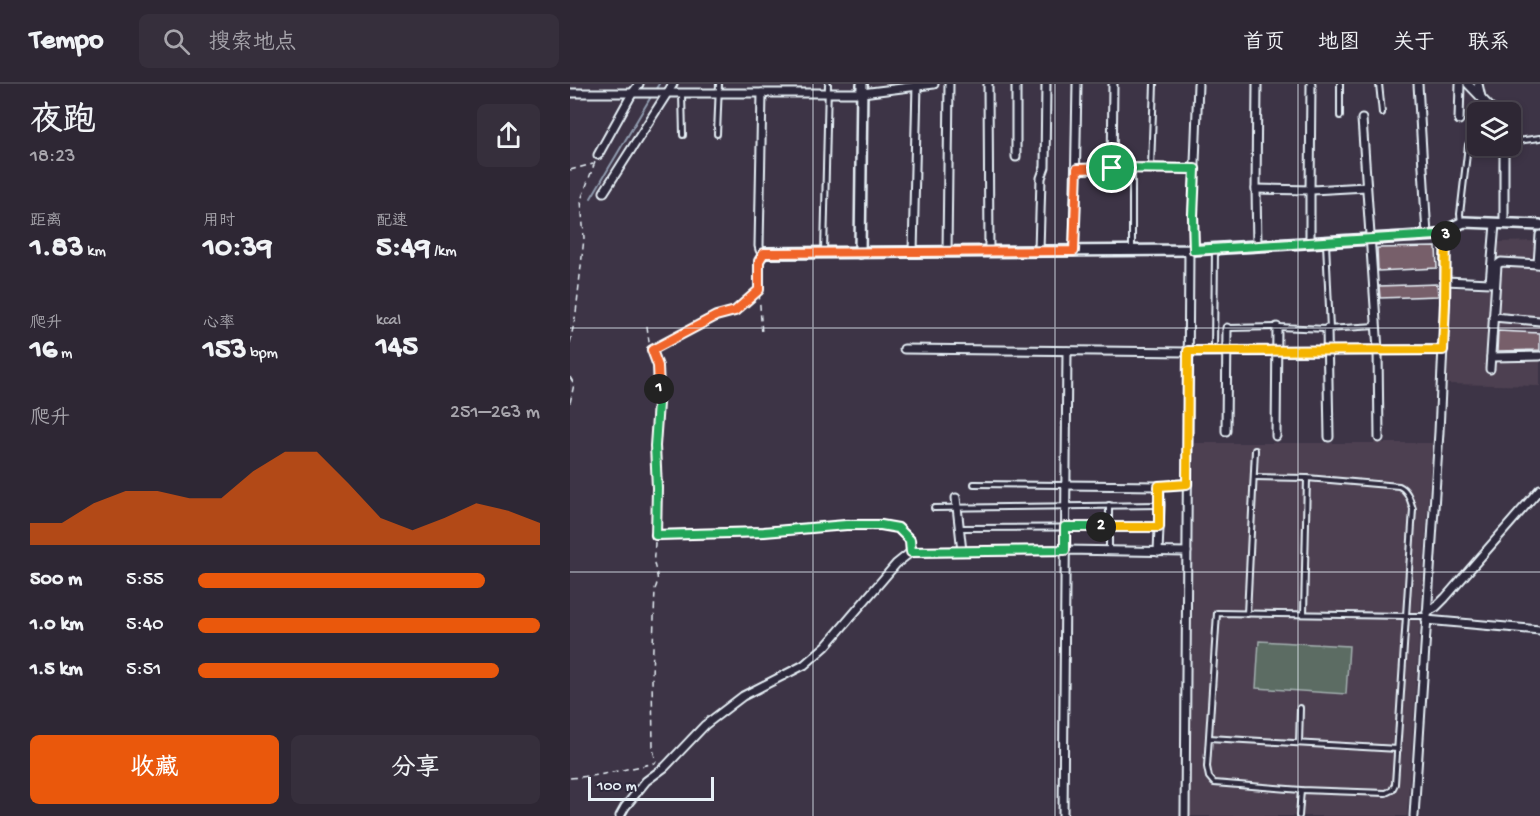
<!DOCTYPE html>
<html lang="zh">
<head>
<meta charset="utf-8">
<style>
  :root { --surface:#2e2734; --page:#362f3c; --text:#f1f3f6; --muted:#a7a5ac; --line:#49444f; --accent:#ea580c }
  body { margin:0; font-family:"Gochi Hand","LXGW WenKai TC",sans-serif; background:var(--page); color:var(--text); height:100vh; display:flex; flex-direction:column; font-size:22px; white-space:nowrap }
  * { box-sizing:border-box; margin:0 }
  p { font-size:20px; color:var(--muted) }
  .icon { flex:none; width:33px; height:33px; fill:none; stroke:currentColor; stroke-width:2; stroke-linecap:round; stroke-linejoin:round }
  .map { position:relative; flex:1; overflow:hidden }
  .details { display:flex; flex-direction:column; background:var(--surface); width:570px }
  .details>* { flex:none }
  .controls { position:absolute; left:897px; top:18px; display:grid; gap:12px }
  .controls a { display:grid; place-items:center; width:54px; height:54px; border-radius:9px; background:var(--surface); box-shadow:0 3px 9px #0003,0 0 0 2px var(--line); font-size:30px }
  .scale { position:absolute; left:18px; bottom:15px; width:126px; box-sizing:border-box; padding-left:6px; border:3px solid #e8f1f8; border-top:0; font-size:16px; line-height:21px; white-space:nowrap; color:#e8f1f8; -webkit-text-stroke:4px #2f2a3d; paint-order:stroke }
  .pin { position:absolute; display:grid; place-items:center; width:51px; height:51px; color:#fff; margin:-26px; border:3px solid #fff; border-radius:50%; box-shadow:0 2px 6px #0007 }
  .km { position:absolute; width:30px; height:30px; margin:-15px; border-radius:50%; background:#222; color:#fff; font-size:16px; line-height:30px; text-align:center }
  .round { display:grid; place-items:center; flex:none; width:63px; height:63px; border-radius:9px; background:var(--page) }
  .summary { display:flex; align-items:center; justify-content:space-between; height:102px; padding:0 30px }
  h1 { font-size:33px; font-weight:700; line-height:45px }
  .metrics { display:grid; grid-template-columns:repeat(3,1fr); gap:9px; height:102px; padding:6px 30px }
  .metrics div { display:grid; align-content:center }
  .metrics b { font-size:30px; font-weight:700 }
  .metrics small { font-size:16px; font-weight:400 }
  .metrics p { font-size:16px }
  .chart { height:168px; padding:12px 30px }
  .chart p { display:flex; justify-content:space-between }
  .chart svg { width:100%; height:108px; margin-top:6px; fill:var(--accent); opacity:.7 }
  .action { display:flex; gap:12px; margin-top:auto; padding:12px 30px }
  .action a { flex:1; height:69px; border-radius:9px; background:var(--accent); color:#fff; font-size:24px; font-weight:700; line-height:69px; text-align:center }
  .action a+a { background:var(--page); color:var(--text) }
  ul { padding:0 30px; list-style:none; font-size:20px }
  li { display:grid; grid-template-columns:96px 72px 1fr; align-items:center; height:45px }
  li i { height:15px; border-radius:8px; background:var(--accent) }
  header { display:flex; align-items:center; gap:36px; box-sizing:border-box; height:84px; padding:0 30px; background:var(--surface); border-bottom:2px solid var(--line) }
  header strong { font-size:28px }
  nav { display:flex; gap:33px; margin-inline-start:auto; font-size:21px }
  .search { width:420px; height:54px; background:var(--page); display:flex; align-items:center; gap:15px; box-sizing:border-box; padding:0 21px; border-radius:9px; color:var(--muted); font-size:22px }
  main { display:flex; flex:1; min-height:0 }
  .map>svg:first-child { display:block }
</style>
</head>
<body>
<header>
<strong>Tempo</strong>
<div class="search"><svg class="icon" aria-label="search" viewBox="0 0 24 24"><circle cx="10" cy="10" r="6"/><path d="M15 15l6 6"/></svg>搜索地点</div>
<nav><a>首页</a><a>地图</a><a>关于</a><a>联系</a></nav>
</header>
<main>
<section class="details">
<div class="summary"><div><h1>夜跑</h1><p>18:23</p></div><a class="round"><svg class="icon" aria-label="share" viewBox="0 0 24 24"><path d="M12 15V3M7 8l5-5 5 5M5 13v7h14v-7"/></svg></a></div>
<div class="metrics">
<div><p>距离</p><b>1.83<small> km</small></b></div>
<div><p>用时</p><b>10:39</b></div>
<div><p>配速</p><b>5:49<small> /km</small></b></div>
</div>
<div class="metrics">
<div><p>爬升</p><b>16<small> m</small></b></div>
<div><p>心率</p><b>153<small> bpm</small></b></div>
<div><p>kcal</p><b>145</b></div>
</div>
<div class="chart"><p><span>爬升</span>251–263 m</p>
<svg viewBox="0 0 160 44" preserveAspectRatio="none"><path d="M0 44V35L10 35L20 27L30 22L40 22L50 25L60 25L70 14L80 6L90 6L100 19L110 33L120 38L130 33L140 27L150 30L160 35V44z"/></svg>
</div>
<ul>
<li><b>500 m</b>5:55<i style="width:84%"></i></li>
<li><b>1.0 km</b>5:40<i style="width:100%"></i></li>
<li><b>1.5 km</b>5:51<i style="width:88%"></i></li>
</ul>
<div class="action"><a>收藏</a><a>分享</a></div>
</section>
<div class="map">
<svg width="970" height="732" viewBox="0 0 970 732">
  <rect width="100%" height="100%" fill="#3d3446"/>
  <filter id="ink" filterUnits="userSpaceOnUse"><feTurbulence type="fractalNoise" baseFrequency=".0167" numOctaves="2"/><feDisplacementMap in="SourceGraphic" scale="12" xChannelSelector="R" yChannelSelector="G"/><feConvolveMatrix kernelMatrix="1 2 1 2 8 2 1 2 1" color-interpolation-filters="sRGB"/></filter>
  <g filter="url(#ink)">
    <g fill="#4e4151">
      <polygon points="970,157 970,302 878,300 879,204 921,205 927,158"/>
      <polygon points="624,359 862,359 837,732 620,732"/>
    </g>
    <polygon fill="#5b6c64" stroke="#a2aeae" stroke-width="1.5" points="689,557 779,562 776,610 686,604"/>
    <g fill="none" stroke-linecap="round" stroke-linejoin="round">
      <g stroke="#909caf" stroke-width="2">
        <polyline points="85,6 89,0"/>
        <polyline points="21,114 82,11"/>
      </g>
    </g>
    <g fill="#775e6a" stroke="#e8f1f8" stroke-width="1.5">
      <polygon points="866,163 867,184 808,187 807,164"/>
      <polygon points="867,200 868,212 810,214 809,202"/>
      <polygon points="928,247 970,249 970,266 927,267"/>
    </g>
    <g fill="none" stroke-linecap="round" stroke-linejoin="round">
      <g stroke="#e8f1f8" stroke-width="8">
        <g id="lane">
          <polyline points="809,0 812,29"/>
          <polyline points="112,10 113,51"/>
          <polyline points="770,32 770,0"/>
          <polyline points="147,50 149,0"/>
          <polyline points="940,58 970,54"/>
          <polyline points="581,83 584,0"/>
          <polyline points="891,139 890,130 898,61"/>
          <polyline points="756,159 760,245"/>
          <polyline points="562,166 562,84"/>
          <polyline points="254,168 258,0"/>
          <polyline points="657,244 707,243 757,245 806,242"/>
          <polyline points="644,267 645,166"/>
          <path d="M684,393L737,394L829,402C838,406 840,416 843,425L825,700L822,706L816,709L731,706L644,699L639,693L637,683L647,529L837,532H856"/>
          <polyline points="404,400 495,401"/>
          <polyline points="539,421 539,466"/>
          <polyline points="364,424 590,421"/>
          <polyline points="389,444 588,443"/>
          <polyline points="677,530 685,366"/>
          <polyline points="734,530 737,394"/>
          <polyline points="639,654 828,665"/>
          <polyline points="729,659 730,624"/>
          <polyline points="729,732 731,706"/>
        </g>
      </g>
      <g stroke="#e8f1f8" stroke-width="11">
        <g id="street">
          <polyline points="418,0 419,168"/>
          <polyline points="446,0 446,73"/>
          <polyline points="848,0 857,151"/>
          <polyline points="898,0 925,28"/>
          <polyline points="908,0 911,13"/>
          <polyline points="0,9 292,9 364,0"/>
          <polyline points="192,9 189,162 190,166 194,169"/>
          <polyline points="792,35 808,266 809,354"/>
          <polyline points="889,36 890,0"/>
          <polyline points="934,62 934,140"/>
          <polyline points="28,71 63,8 69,0"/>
          <polyline points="542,84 543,0"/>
          <polyline points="507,85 581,84 625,85"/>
          <polyline points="686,105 742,106 796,103"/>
          <polyline points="34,108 103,0"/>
          <polyline points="740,159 740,106 741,0"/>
          <polyline points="687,162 686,105 687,0"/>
          <polyline points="624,166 623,131 628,0"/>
          <polyline points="469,167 471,94 475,83 476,0"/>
          <polyline points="504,167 507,0"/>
          <polyline points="343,168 347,0"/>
          <polyline points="377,168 379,0"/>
          <polyline points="968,180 970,151"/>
          <polyline points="875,197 920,199 925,140"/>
          <polyline points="923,233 970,237"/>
          <polyline points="757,245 759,353"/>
          <polyline points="334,265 618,268 873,266"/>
          <polyline points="921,273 970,272"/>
          <polyline points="920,285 927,181 931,178 968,180 970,179"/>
          <polyline points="656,347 657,244"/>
          <polyline points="706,352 707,243"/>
          <polyline points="495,401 589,402 617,400"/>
          <polyline points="386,414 392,467"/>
          <polyline points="86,451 194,448 276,441 311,441 328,444 340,456 341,468"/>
          <polyline points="588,468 590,421 589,402"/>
          <polyline points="857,528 866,523 875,514 970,405"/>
          <polyline points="856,536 970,546"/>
          <polyline points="50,732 55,723 76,697 95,683 135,641 173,612 234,581 256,562 326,480 341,468 495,466 617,468"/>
          <polyline points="493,732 497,267"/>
          <polyline points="615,732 619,166"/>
          <polyline points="844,732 869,348 875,219 875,148"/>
        </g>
      </g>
      <g stroke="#e8f1f8" stroke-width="14">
        <g id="secondary">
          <path d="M194,169L621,166L867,151C876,147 884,142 894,138L970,141"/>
          <polyline points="290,169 292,0"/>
        </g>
      </g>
      <g stroke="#e8f1f8" stroke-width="1.5" stroke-dasharray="6 4.5" stroke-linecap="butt">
        <polyline points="0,86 23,80"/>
        <polyline points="189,178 188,194 192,250"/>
        <polyline points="77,242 79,258 88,282 90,297 85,362 87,404 86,444"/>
        <polyline points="0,259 6,229 14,154 11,116 25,78"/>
        <polyline points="84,265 146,232 164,227 189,206"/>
        <polyline points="0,293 4,300 0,319"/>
        <path d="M85,458C85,465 83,473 84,479C86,490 90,494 85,505L82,592L83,664L86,679"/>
        <polyline points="0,694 29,691 85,679"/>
      </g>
      <use href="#lane" stroke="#2f2a3d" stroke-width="4"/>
      <use href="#street" stroke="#2f2a3d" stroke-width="7"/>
      <use href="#secondary" stroke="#2f2a3d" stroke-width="9"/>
    </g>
  </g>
  <g fill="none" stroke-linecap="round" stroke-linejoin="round" filter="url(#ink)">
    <g stroke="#fff" stroke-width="12">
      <polyline id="split-1" points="89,305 88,282 82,266 146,232 165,227 189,206 189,177 194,169 504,167 507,85 542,84"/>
    </g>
    <g stroke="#fff" stroke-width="12">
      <polyline id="split-2" points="89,305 85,362 87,404 86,451 194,448 276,441 311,441 328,444 340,456 341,468 495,466 495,443 531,443"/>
    </g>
    <g stroke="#fff" stroke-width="12">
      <polyline id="split-3" points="531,443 589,443 589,402 617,400 618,267 873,266 875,219 876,152"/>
    </g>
    <g stroke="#fff" stroke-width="12">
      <polyline id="split-4" points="542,84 625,85 623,131 624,166 867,151 876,148 876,152"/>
    </g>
    <use href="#split-1" stroke="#f0652b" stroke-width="8"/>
    <use href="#split-2" stroke="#22a559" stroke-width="8"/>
    <use href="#split-3" stroke="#f5b400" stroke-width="8"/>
    <use href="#split-4" stroke="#22a559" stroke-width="8"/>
  </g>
  <path fill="none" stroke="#e8f1f8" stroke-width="1.5" stroke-opacity="0.55" d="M243,0V732M485,0V732M728,0V732M0,244H970M0,488H970"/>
</svg>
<div class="controls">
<a><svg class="icon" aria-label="layers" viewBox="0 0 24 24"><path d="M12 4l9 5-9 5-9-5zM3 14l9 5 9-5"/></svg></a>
</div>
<div class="scale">100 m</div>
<div class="pin" style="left:542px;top:84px;background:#1e9e55"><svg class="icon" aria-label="arrive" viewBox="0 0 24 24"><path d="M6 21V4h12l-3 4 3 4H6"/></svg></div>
<b class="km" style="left:89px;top:305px">1</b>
<b class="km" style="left:531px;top:443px">2</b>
<b class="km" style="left:876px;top:152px">3</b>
</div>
</main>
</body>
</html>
